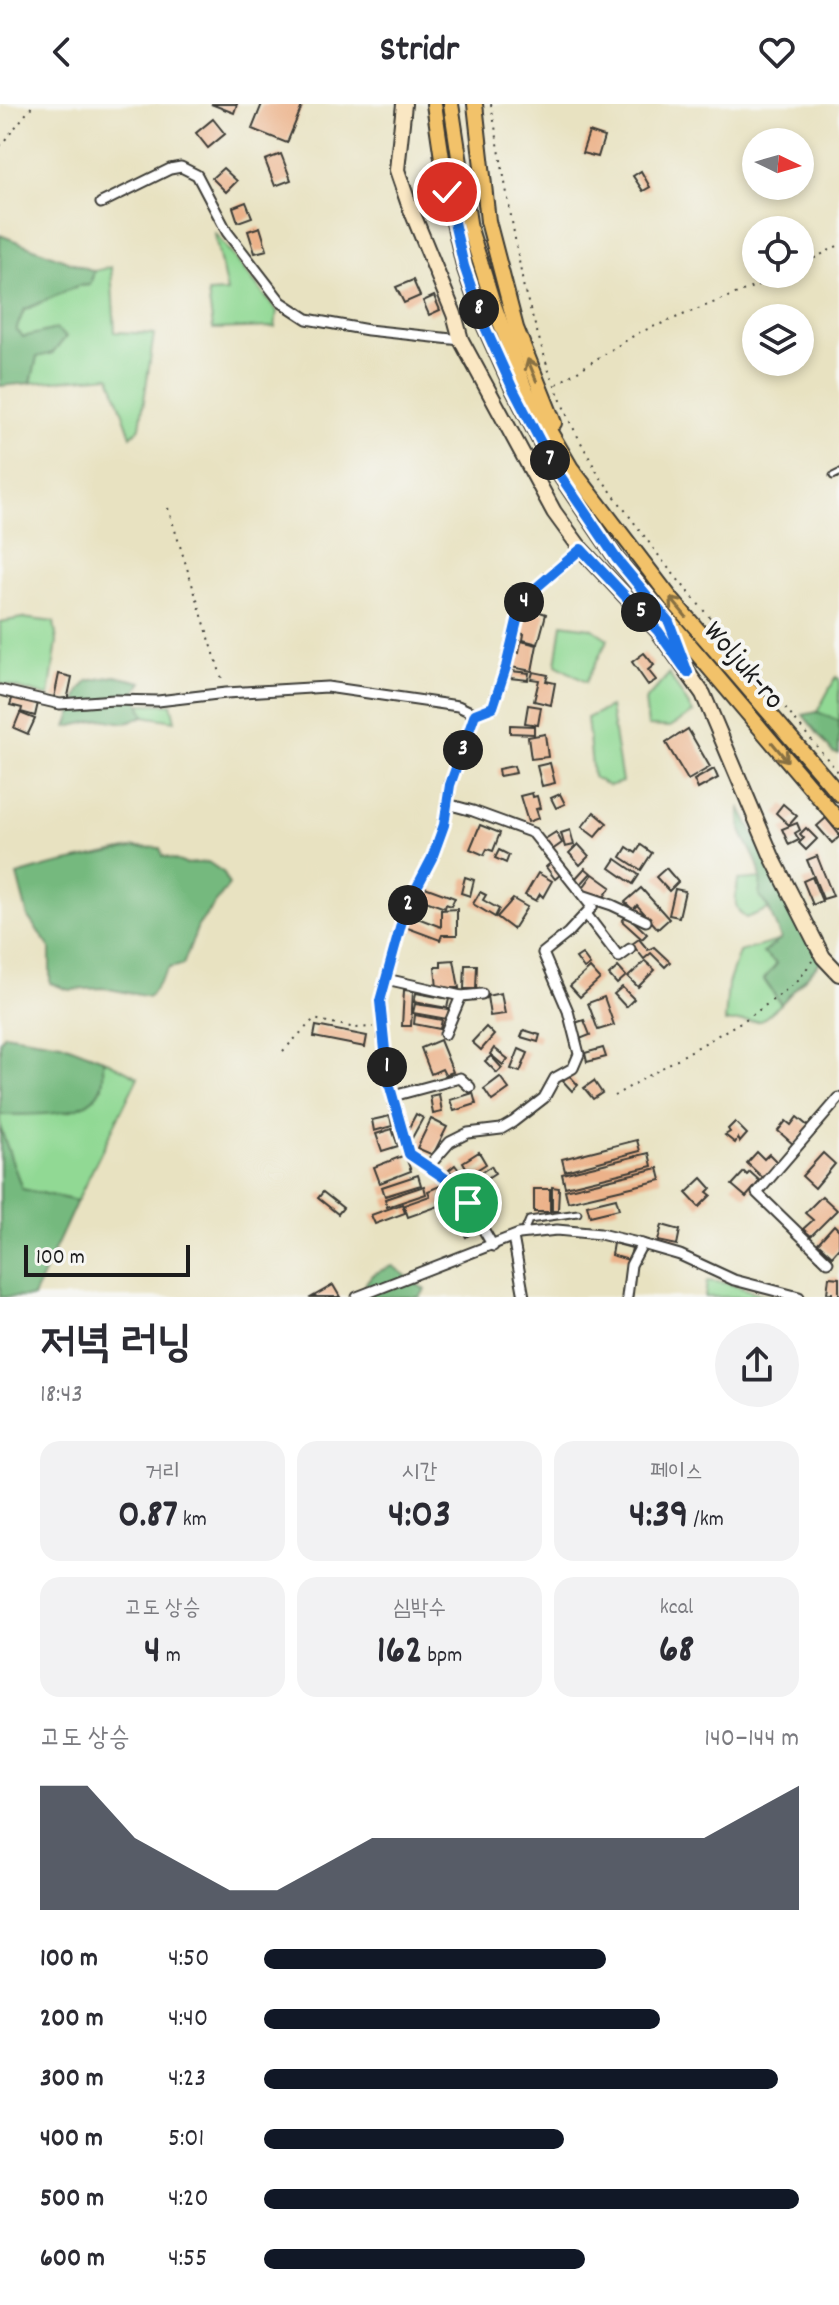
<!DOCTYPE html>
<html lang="ko">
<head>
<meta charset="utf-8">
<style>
  :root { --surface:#fff; --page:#f2f2f3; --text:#2b2b33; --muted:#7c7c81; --accent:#111827 }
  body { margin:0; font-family:Dekko,"Poor Story",sans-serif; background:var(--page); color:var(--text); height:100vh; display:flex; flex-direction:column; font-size:30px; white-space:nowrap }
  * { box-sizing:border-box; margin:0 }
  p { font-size:26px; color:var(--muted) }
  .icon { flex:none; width:44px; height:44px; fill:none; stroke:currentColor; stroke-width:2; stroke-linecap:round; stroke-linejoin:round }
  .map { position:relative; height:1193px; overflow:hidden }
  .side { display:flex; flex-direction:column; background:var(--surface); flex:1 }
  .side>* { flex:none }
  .needle { width:52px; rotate:95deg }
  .fabs { position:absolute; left:742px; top:24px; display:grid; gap:16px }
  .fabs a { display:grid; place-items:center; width:72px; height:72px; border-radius:50%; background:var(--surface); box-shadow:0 4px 12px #0003; font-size:40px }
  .scale { position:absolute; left:24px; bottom:20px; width:166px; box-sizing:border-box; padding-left:8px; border:4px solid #1c1c1c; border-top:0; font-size:22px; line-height:28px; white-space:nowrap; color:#1c1c1c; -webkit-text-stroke:6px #f6f6f2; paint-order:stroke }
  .pin { position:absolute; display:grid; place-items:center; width:68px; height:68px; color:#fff; margin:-34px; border:4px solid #fff; border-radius:50%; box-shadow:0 2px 8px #0007 }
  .km { position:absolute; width:40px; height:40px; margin:-20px; border-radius:50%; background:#222; color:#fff; font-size:22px; line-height:40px; text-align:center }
  .round { display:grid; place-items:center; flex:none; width:84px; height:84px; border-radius:42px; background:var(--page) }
  .summary { display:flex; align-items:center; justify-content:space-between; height:136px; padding:0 40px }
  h1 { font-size:44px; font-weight:700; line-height:60px }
  .metrics { display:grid; grid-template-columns:repeat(3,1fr); gap:12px; height:136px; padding:8px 40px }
  .metrics div { display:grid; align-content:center; border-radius:20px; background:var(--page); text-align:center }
  .metrics b { font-size:40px; font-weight:700 }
  .metrics small { font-size:22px; font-weight:400 }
  .metrics p { font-size:22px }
  .chart { height:224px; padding:16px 40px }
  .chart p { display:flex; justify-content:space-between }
  .chart svg { width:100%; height:144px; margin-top:8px; fill:var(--accent); opacity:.7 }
  ul { padding:0 40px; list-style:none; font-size:26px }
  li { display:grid; grid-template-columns:128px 96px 1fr; align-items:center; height:60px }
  li i { height:20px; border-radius:10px; background:var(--accent) }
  header { display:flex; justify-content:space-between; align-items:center; height:104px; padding:0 40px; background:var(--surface); font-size:36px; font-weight:700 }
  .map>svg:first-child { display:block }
</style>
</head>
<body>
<header><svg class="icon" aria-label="back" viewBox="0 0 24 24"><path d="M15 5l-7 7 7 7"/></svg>Stridr<svg class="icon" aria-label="heart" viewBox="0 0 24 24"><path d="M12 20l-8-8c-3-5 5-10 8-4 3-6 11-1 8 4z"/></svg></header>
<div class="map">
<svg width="839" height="1193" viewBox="0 0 839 1193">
  <rect width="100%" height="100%" fill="#f6f6f2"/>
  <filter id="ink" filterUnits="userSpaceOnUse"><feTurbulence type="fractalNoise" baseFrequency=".0125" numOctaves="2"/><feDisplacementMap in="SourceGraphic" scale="16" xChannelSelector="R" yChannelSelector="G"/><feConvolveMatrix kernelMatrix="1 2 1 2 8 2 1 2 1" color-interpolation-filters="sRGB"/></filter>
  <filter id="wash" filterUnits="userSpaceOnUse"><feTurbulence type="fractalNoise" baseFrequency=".006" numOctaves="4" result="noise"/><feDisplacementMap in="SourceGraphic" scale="32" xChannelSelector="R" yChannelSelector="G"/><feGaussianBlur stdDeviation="1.8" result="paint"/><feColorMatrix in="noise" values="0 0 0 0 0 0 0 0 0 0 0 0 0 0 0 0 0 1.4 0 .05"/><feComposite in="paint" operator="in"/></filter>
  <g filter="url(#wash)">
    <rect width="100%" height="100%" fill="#e8e2c1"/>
    <g fill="#91d994" stroke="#567a58" stroke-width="2">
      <polygon points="214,128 277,207 275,223 213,225 208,189 227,188"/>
      <polygon points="111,163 115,228 154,230 140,323 131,332 110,272 31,279 37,253 24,233 16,226 24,206 77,182 90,181 94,167"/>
      <polygon points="22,514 54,518 57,537 49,593 0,579 0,518"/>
      <polygon points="562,520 591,524 608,535 586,578 556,561"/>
      <polygon points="669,570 693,609 670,623 648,622 645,597"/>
      <polygon points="836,573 839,575 839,617 817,608"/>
      <polygon points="139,600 171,600 175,617 144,612"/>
      <polygon points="610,603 622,678 609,682 593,673 587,614"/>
      <path d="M763,774L759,791L769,805L746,814C731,804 736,792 738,776Z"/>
      <polygon points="781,836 778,861 764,876 781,900 761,917 725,918 728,880 739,848"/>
      <polygon points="103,955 138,973 77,1097 22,1085 0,1023 0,1011 70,1007 102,984"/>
      <polygon points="707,1177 726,1179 771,1193 705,1193"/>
    </g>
    <g fill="#74b97e" stroke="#486a4d" stroke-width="2">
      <polygon points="0,131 94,167 90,181 77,182 24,206 16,226 23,233 56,225 66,233 53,249 37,253 31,279 0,282"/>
      <polygon points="115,572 142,578 135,589 144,612 124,619 102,615 67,623 80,587 88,577"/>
      <polygon points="817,608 839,617 839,650 833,649 803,611"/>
      <path d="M740,703L821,857L781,900L764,875L777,860L763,849L781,835L769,805L759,791C765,763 753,753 742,729C739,722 740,711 740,703Z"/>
      <polygon points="136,743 160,744 163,752 186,760 208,758 224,769 229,781 198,822 183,861 169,864 149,893 104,884 69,886 50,879 50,844 28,813 17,771 48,762"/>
      <path d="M4,930L61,939L103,955C103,964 105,978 100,986C86,1015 28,1010 0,1011V937Z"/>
      <polygon points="0,1023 22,1085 77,1097 33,1193 0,1193"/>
      <path d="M393,1162L425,1186L420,1193H361C365,1173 374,1168 393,1162Z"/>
    </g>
    <g id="blocks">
      <g fill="#ecb28a">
        <polygon points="211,0 237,0 234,9"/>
        <polygon points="262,0 303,0 287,39 252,25"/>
        <polygon points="213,15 225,30 208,44 196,29"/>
        <polygon points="589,28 604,33 598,53 582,49"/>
        <polygon points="281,50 291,76 275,82 265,56"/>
        <polygon points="223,64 237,77 226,88 212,74"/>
        <polygon points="641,67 650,83 643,87 633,72"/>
        <polygon points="246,98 252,113 238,118 233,103"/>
        <polygon points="260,123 267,146 255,149 248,127"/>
        <polygon points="413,176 420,192 404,199 396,183"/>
        <polygon points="434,192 440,206 429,211 423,197"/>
        <polygon points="531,505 546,510 538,540 523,536 524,530 519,529 523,516 527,517"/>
        <polygon points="521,537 537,541 532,567 511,563 514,548 519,549"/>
        <polygon points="644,549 654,561 648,566 656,576 648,581 632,558"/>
        <polygon points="511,567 529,569 528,576 510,574"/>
        <polygon points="533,568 548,571 546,577 555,579 551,601 534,597 539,576 531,575"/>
        <polygon points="59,570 72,573 67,597 54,594"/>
        <polygon points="13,592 38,599 35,612 21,608 22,604 10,601"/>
        <polygon points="528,601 541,603 538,621 525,619"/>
        <polygon points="20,609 35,615 28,630 14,624"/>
        <polygon points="510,621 534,622 534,630 510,629"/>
        <polygon points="688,625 710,663 688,676 666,639"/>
        <polygon points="545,630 548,653 531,655 528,633"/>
        <polygon points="550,659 555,679 542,682 537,662"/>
        <polygon points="514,662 516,669 499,672 498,665"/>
        <polygon points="714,665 718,674 698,685 694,676"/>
        <polygon points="532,689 533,693 537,692 540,704 536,705 539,714 528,718 520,692"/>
        <polygon points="560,690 565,700 556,704 551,694"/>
        <polygon points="783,700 797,712 789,721 776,709"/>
        <polygon points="594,708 607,719 595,733 582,723"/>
        <polygon points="826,714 839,730 839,733 832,739 817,722"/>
        <polygon points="797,719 800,726 795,729 799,736 789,741 782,725"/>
        <polygon points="480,721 500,729 493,747 487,745 484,751 470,745"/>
        <polygon points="806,724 817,735 806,746 799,739 804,734 800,730"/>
        <polygon points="570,726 574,741 565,743 561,729"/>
        <polygon points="556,728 562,739 552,746 545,735"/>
        <polygon points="578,740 589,752 580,761 569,749"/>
        <polygon points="641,741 652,749 641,766 621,753 627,743 636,749"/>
        <polygon points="499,746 509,751 506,759 495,754"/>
        <polygon points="817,752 833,792 823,795 807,756"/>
        <polygon points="616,755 639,771 633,780 610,764"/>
        <polygon points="552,758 561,770 555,775 546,763"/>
        <polygon points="585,764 591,769 581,780 575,775"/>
        <polygon points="666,764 678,778 669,787 656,773"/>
        <polygon points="538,769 552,777 543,793 540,790 536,797 525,791"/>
        <polygon points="593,770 611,783 603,794 600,791 597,795 582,785"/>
        <polygon points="465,773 474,776 470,792 461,789"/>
        <polygon points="812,773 822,797 813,801 803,777"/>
        <polygon points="422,782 455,794 451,802 446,800 445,804 417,794"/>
        <polygon points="641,784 669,815 658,825 637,801 633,806 625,798"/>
        <polygon points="675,785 685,787 679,813 669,811"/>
        <polygon points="480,788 486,791 483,796 499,805 495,813 473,800"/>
        <polygon points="513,795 527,803 513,825 497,813"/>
        <polygon points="457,805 457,831 442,831 440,836 405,823 410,811 441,823 441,806"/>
        <polygon points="627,811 647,830 642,835 622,817"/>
        <polygon points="639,835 648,846 654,843 670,858 665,863 651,849 644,855 632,840"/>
        <polygon points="582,850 590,861 584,865 576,854"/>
        <polygon points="454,856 459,884 437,884 435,863 441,863 441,857"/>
        <polygon points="645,857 655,866 638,883 628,873"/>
        <polygon points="465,861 477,861 476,885 464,885"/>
        <polygon points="618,863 626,872 617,880 609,871"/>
        <polygon points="590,864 600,875 580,893 570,882"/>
        <polygon points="622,883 634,895 626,903 614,890"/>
        <polygon points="404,886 413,887 411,922 402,922"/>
        <polygon points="416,889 449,895 447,904 414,898"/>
        <polygon points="501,889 505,910 490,912 487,892"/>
        <polygon points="604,893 614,921 598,926 588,899"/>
        <polygon points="415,900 449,905 447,915 413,909"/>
        <polygon points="415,911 442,916 440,925 414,920"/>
        <polygon points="584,916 590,931 580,935 575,919"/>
        <polygon points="316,922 367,932 365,943 314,933"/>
        <polygon points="486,923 494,931 481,946 472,938"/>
        <polygon points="524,926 540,931 538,938 521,933"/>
        <polygon points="440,936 453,968 445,971 442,965 431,970 421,944"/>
        <polygon points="494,944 508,955 503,961 490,950"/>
        <polygon points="603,944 606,953 587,958 585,949"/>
        <polygon points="519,945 528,949 520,968 511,965"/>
        <polygon points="491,952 502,964 497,969 485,957"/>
        <polygon points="568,970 578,981 572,987 562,976"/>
        <polygon points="500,973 509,985 492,997 484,985"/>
        <polygon points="594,977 602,989 593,995 584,984"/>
        <polygon points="473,989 476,1000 454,1007 450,996"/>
        <polygon points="439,990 442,1008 433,1010 430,992"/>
        <polygon points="416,1010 423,1014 412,1034 405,1031"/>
        <polygon points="390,1012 392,1022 374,1027 372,1016"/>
        <polygon points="797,1013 809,1023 794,1041 778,1027 786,1017 791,1021"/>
        <polygon points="431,1015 447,1023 433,1051 417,1044"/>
        <polygon points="735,1018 747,1030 740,1038 738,1034 735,1039 725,1031 730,1028 728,1025"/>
        <polygon points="392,1025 398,1042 382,1047 376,1030"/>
        <polygon points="637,1036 640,1047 565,1067 562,1055"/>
        <polygon points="479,1048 486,1060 470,1070 463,1058"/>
        <polygon points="757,1048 764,1055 769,1050 778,1059 763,1074 747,1059"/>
        <polygon points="649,1049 652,1062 565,1083 562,1070"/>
        <polygon points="823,1049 835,1060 815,1084 802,1072"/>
        <polygon points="405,1051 411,1067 380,1079 374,1063"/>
        <polygon points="455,1061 465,1074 459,1078 449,1066"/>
        <polygon points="491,1062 495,1069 473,1083 468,1077"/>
        <polygon points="658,1064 661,1076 568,1098 565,1086"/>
        <polygon points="744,1068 747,1071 750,1068 760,1077 746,1093 732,1081"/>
        <polygon points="418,1071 421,1081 385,1092 382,1083"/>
        <polygon points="702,1074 711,1084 707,1088 711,1091 699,1103 686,1089"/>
        <polygon points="442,1081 445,1089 439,1092 442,1101 408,1113 404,1101 430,1092 428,1087"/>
        <polygon points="424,1082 426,1090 387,1103 385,1095"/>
        <polygon points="552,1083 559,1084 558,1107 552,1107"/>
        <rect x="534" y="1085" width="16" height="23"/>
        <polygon points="323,1088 343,1104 338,1110 318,1094"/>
        <polygon points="822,1092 837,1106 811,1132 803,1125 813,1116 805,1109"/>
        <polygon points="616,1094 619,1105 590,1112 587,1101"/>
        <polygon points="402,1100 405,1109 375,1120 371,1111"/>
        <polygon points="460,1100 476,1126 466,1133 450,1106"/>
        <polygon points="662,1121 680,1126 677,1141 658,1137"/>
        <polygon points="834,1121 839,1126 839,1144 832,1152 818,1139"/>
        <polygon points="613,1139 632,1144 629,1156 611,1151"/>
        <polygon points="829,1173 839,1174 839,1193 832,1193 832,1189 827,1189"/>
        <polygon points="333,1181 340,1193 312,1193"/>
      </g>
    </g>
  </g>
  <g filter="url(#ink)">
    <use href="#blocks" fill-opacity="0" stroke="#3b3a35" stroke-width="2"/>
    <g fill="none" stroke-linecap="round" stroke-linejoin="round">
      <g stroke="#3b3a35" stroke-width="9">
        <g id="lane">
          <polyline points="833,372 839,369"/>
          <polyline points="524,1128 529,1116 578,1109"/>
        </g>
      </g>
      <g stroke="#3b3a35" stroke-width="13">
        <g id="street">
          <polyline points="101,99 170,65 181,63 197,71 227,128 281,198 307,215 368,226 461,236"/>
          <polyline points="0,586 60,600 114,596 158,597 226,589 327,583 458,602 475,610"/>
          <polyline points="585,792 612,801 646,817"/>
          <polyline points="586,810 619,853 630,845"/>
          <polyline points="386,875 461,892 482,890"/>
          <polyline points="445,930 461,892"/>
          <polyline points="393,992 460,974 470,983"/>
          <polyline points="428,1063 450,1038 468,1029 501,1025 513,1018 544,994 555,974 573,964 579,950 568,907 543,849 568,829 592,803 533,729 473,707 447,700"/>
          <polyline points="513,1133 524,1193"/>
          <polyline points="493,1142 468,1099 452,1079 409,1050 388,976 380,897 405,806 432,754 444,721 450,681 475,610 493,603 506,563 520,504 529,490 581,445"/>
          <polyline points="828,1158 757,1089 839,994"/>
          <polyline points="357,1193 519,1130 557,1126 600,1130 642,1140 680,1151 734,1176 799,1193"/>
          <polyline points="627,1193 631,1161 642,1140"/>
        </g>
      </g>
      <g stroke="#3b3a35" stroke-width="18">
        <polyline id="secondary" points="404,0 397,66 408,98 454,210 461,236 554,408 581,445 658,527 703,590 772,753 823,853 839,870"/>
      </g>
      <g stroke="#3b3a35" stroke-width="18">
        <g id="primary">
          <polyline points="434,0 447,88 464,162 484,221 512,283 551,358 616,454 839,717"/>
          <polyline points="451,0 470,125 492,196 525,285 571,364 672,496 839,690"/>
          <polyline points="475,0 488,117 516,224 554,319"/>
          <polyline points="672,526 688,569"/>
        </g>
      </g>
      <g stroke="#3b3a35" stroke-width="2" stroke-dasharray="2 6" stroke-linecap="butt">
        <polyline points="491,0 524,185 549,267 569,316 598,370 665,460 839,669"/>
        <polyline points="0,42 34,0"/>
        <polyline points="800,162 839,141"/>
        <polyline points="557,280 638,229 785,170"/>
        <polyline points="168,404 223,578"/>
        <polyline points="283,947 314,915 355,924 373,923"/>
        <polyline points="614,992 751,912 798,877 812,857"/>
      </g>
      <use href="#lane" stroke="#fff" stroke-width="5"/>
      <use href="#street" stroke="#fff" stroke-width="9"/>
      <use href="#secondary" stroke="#fae7c3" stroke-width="14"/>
      <use href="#primary" stroke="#f2c26a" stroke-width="14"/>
    </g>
    <defs><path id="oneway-shaft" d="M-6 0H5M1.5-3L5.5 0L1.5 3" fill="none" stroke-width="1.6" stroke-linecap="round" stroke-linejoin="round" transform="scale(2)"/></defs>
    <g stroke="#876f43">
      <use href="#oneway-shaft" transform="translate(532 266) rotate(-112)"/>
      <use href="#oneway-shaft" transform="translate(678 503) rotate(-130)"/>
      <use href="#oneway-shaft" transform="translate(780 648) rotate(50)"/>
    </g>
  </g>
  <g fill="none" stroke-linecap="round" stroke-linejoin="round" filter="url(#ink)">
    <g stroke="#fff" stroke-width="16">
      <polyline id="route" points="447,88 464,162 484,221 512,283 551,358 616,454 669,518 688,569 658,527 581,445 529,490 520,504 506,563 493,603 475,610 450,681 444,721 432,754 405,806 380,897 388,976 409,1050 452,1079 468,1099"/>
    </g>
    <use href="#route" stroke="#1a73e8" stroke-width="10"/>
  </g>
  <g text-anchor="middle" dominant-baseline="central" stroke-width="8" stroke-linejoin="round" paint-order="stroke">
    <g font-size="30" fill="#1c1c1c" stroke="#f6f6f2">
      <text transform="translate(742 563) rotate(49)">Woljuk-ro</text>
    </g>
  </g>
</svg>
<div class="fabs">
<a><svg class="needle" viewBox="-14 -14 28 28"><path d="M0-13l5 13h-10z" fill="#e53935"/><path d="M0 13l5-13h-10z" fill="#7c7c81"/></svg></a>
<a><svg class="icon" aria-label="locate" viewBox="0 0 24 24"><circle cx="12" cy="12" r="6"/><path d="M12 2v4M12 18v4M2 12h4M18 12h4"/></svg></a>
<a><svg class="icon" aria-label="layers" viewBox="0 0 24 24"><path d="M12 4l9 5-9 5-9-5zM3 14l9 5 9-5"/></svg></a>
</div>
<div class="scale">100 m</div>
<div class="pin" style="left:468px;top:1099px;background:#1e9e55"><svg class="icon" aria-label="arrive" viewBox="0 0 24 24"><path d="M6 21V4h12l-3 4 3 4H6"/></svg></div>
<div class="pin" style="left:447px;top:88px;background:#d93025"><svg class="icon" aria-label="check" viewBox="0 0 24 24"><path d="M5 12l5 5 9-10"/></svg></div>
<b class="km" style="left:387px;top:963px">1</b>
<b class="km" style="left:408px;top:801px">2</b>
<b class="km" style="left:463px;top:646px">3</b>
<b class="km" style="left:524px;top:498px">4</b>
<b class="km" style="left:641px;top:508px">5</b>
<b class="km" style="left:550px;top:356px">7</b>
<b class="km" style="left:479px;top:205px">8</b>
</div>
<section class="side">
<div class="summary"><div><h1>저녁 러닝</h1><p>18:43</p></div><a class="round"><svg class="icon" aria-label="share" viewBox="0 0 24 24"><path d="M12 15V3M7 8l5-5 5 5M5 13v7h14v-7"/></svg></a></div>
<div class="metrics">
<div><p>거리</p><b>0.87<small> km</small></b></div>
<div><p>시간</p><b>4:03</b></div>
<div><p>페이스</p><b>4:39<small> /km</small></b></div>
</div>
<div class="metrics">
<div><p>고도 상승</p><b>4<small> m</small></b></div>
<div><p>심박수</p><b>162<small> bpm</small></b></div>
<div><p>kcal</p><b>68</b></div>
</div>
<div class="chart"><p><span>고도 상승</span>140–144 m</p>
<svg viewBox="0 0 160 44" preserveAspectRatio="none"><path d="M0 44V6L10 6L20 22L30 30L40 38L50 38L60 30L70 22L80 22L90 22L100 22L110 22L120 22L130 22L140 22L150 14L160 6V44z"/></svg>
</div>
<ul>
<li><b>100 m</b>4:50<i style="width:64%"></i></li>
<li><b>200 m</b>4:40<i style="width:74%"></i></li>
<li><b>300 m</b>4:23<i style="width:96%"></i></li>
<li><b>400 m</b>5:01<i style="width:56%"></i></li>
<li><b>500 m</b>4:20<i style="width:100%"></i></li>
<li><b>600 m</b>4:55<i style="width:60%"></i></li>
</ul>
</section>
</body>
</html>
